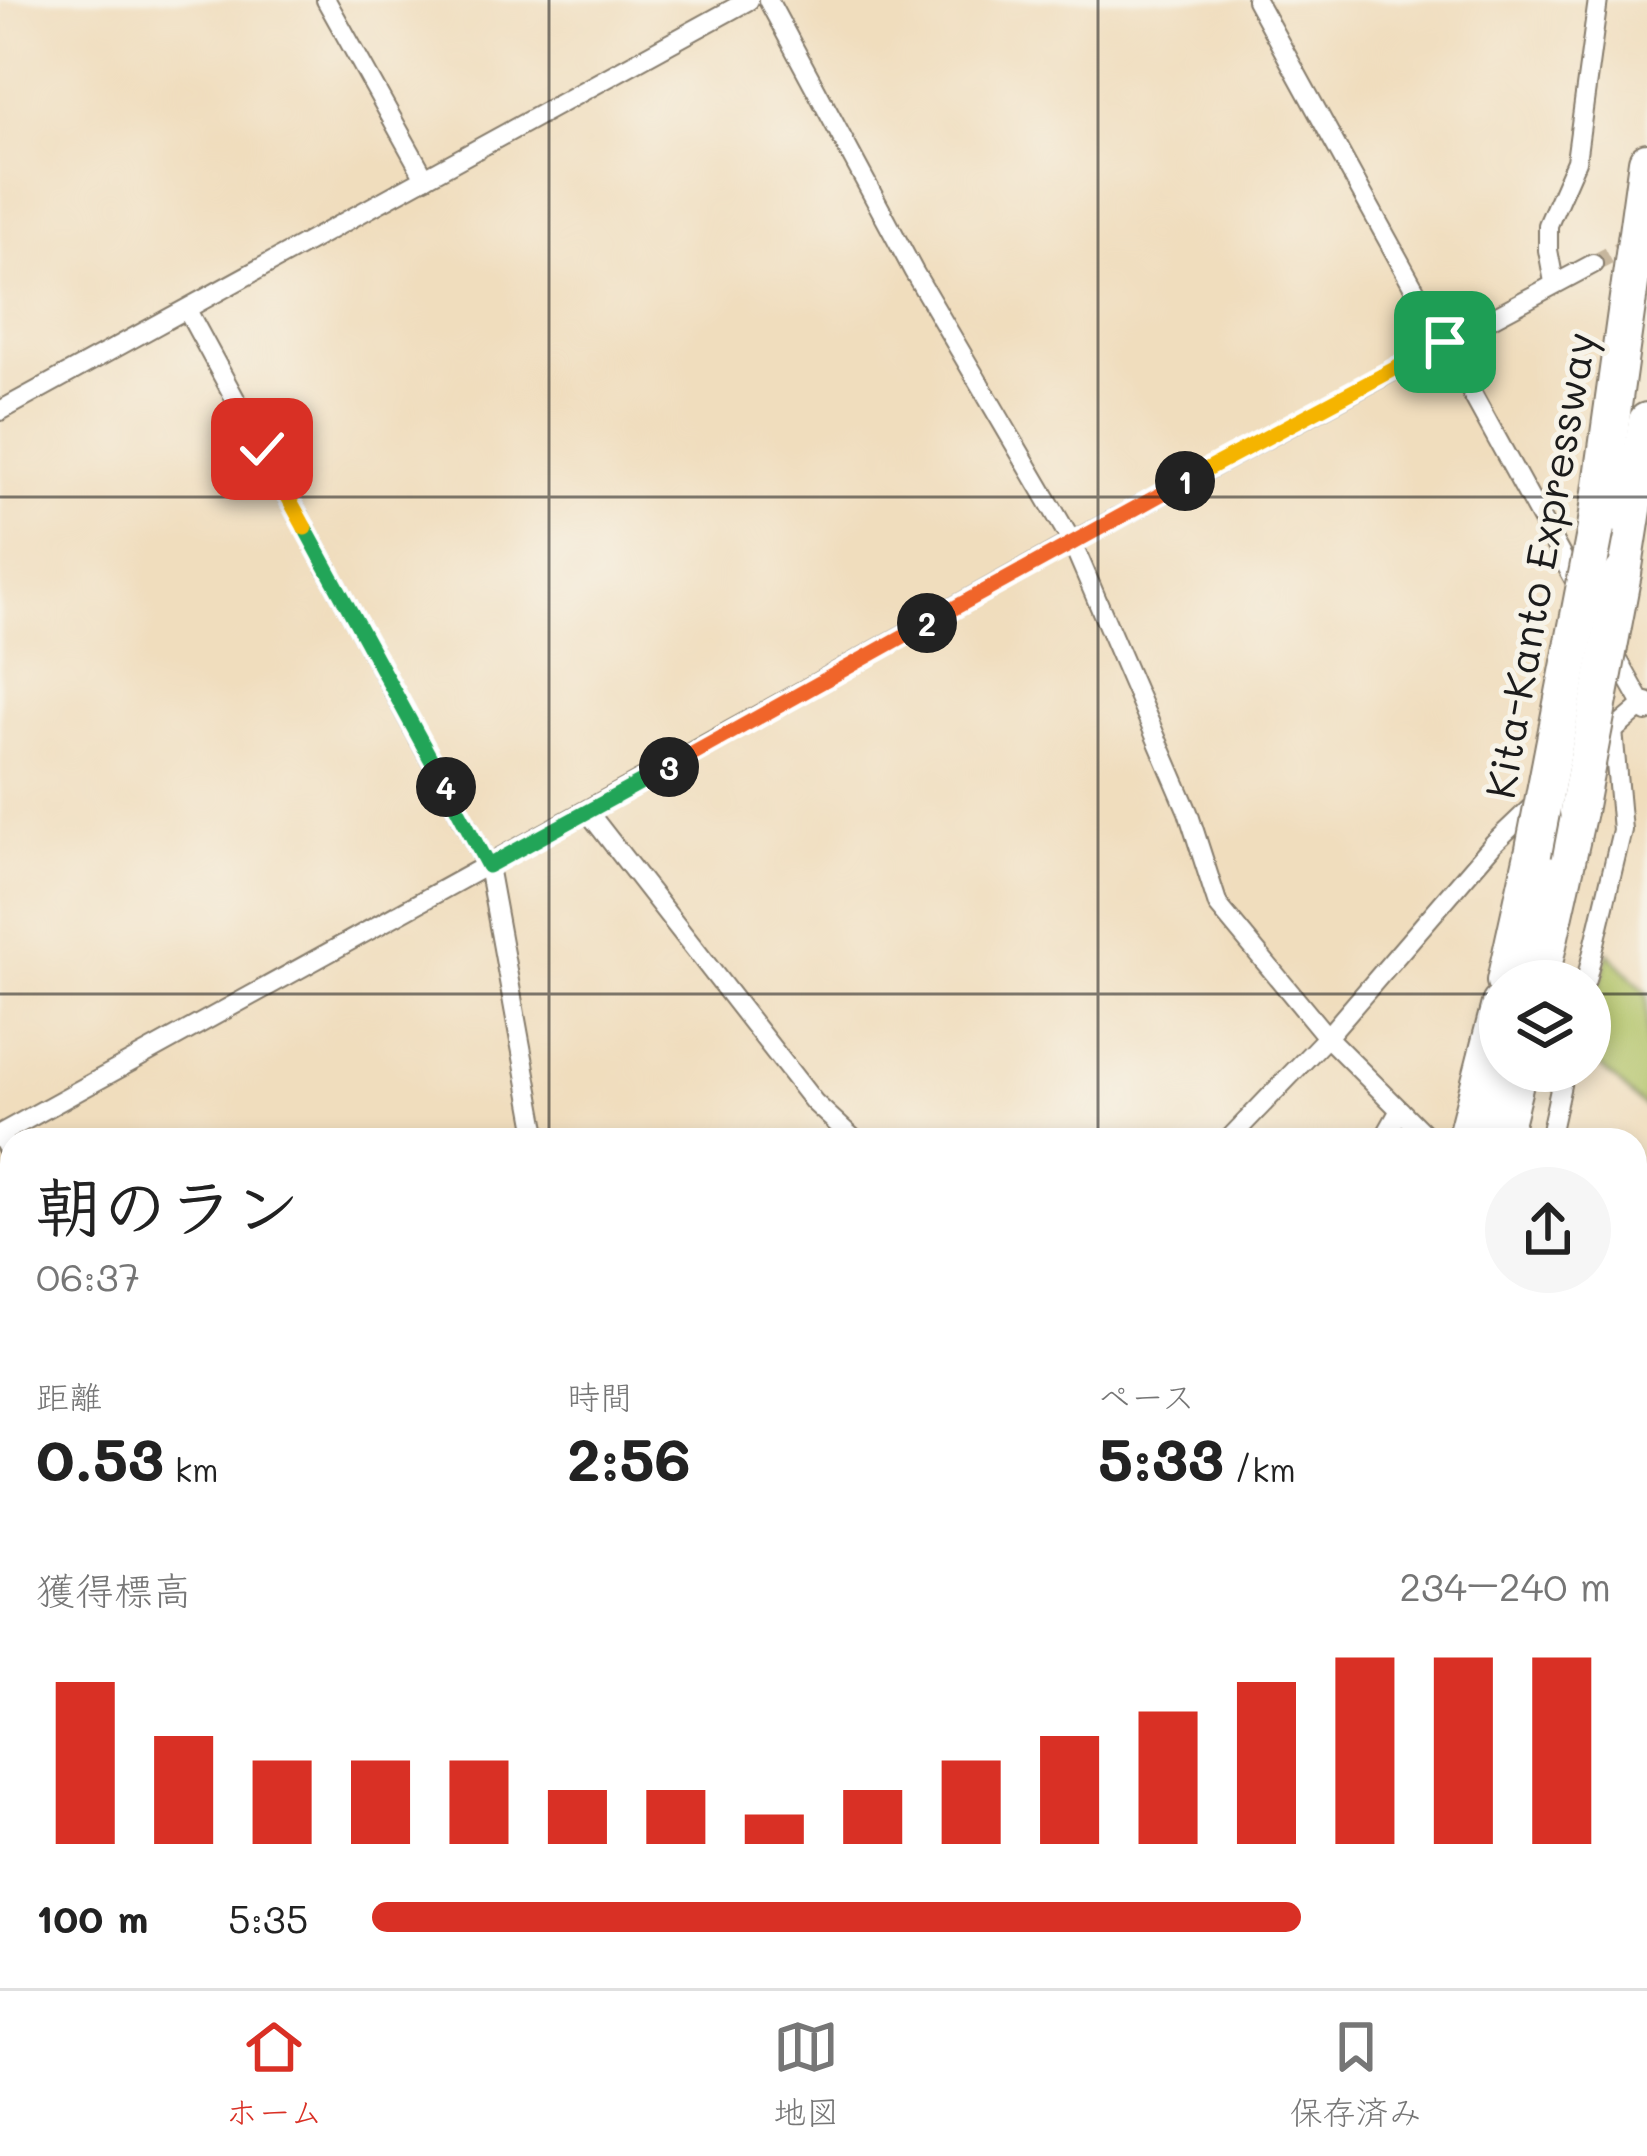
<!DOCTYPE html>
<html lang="ja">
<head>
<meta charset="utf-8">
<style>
  :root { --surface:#fff; --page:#f6f6f6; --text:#222; --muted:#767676; --line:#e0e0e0; --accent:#d93025 }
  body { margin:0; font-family:Mali,"Klee One",sans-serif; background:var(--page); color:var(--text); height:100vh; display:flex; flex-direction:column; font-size:45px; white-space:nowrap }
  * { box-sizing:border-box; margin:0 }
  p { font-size:39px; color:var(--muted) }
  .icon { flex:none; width:66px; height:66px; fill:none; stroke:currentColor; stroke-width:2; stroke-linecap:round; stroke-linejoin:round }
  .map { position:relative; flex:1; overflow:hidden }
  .panel { position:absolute; left:0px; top:1128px; width:1647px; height:861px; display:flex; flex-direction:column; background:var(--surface); border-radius:36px 36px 0 0; box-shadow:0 6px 18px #0003 }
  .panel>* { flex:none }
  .buttons { position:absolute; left:1479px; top:960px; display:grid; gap:24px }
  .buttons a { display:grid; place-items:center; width:132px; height:132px; border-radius:50%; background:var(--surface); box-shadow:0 6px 18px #0003; font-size:60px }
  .pin { position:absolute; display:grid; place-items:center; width:102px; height:102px; color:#fff; margin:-51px; border-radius:24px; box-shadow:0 6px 18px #0006 }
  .km { position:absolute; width:60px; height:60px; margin:-30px; border-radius:50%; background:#222; color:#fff; font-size:33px; line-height:60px; text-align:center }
  .round { display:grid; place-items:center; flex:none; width:126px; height:126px; border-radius:63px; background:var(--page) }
  .headline { display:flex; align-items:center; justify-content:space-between; height:204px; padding:0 36px }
  h1 { font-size:66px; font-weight:700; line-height:90px }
  .stats { display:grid; grid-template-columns:repeat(3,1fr); gap:18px; height:204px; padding:12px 36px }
  .stats div { display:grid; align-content:center }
  .stats b { font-size:60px; font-weight:700 }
  .stats small { font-size:33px; font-weight:400 }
  .stats p { font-size:33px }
  .chart { height:336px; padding:24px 36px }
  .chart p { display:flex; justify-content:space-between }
  .chart svg { width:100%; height:216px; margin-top:12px; stroke:var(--accent); stroke-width:6 }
  ul { padding:0 36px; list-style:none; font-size:39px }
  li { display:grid; grid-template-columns:192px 144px 1fr; align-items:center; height:90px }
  li i { height:30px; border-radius:15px; background:var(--accent) }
  .menu { display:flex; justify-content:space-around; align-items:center; height:168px; border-top:3px solid var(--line); background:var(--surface); font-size:33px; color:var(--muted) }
  .menu a { display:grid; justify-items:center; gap:6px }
  .menu .selected { color:var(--accent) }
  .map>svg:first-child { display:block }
</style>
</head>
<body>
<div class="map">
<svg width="1647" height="1988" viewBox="0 0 1647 1988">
  <rect width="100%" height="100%" fill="#f7f3e8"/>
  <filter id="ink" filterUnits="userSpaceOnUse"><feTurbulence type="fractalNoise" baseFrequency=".00833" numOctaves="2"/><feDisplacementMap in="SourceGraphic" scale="24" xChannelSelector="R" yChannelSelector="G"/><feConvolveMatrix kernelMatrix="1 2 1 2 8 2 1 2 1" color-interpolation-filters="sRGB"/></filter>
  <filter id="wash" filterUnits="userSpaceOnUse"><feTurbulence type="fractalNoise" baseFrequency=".004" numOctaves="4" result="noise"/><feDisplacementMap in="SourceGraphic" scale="48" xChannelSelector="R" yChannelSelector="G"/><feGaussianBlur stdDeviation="2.7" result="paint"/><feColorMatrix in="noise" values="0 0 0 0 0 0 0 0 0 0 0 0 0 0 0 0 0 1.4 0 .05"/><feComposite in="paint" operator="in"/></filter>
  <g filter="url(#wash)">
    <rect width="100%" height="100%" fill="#f0ddbd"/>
    <polygon fill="#afc164" stroke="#666e40" stroke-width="3" points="1608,952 1647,993 1647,1109 1590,1057 1590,1025"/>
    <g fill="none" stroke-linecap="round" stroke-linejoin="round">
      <g stroke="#49b5c6" stroke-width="6">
        <polyline points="1635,1193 1647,1178"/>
        <polyline points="1626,1988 1647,1975"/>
      </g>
    </g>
  </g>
  <g filter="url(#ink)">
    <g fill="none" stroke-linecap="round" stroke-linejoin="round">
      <polyline stroke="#c6b69d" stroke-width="18" stroke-dasharray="18 9" stroke-linecap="butt" points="1593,264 1637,241"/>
      <g stroke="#867c6c" stroke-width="22">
        <g id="street">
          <polyline points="326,0 425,178"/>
          <polyline points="768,0 914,272 1072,542 1188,812 1218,905 1327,1037 1430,1140"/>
          <polyline points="1256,0 1580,590"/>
          <polyline points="1554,282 1548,250 1548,225 1576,161 1598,0"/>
          <polyline points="187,310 488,866 538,1140"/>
          <polyline points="0,411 749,0"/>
          <polyline points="1613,651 1647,712"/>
          <polyline points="1596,746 1647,702"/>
          <polyline points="588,812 814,1102 855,1140"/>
          <polyline points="1586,981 1622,830 1613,730"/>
          <polyline points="0,1134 1072,542 1593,264"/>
          <polyline points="0,1135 12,1157"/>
          <polyline points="1228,1140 1327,1037 1494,843 1537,802"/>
          <polyline points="1383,1140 1400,1110"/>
          <polyline points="1549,1140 1564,1071"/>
          <polyline points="1635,1354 1647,1368"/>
          <polyline points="1635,1437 1647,1425"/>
          <polyline points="0,1951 12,1946"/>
          <polyline points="480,1977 487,1988"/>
          <polyline points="1131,1988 1134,1977"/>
          <polyline points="1303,1988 1307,1977"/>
        </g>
      </g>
      <g stroke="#867c6c" stroke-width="40">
        <g id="highway">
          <polyline points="1596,528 1647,161"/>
          <polyline points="1623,573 1647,421"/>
          <polyline points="1505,981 1533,854"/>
          <polyline points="1540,981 1578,811"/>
          <polyline points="1465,1140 1500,1004"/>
          <polyline points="1501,1140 1518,1071"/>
          <polyline points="1218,1988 1222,1977"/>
          <polyline points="1253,1988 1257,1977"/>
        </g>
      </g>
      <g stroke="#867c6c" stroke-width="3" stroke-dasharray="3 9" stroke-linecap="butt">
        <polyline points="1635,1179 1647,1164"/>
        <polyline points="0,1616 12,1610"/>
      </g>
      <use href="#street" stroke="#fff" stroke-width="18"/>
      <use href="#highway" stroke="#fff" stroke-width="36"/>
      <g stroke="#867c6c" stroke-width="40" stroke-linecap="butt">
        <g id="highway-bridge">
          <polyline points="1578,811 1623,573"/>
          <polyline points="1533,854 1596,528"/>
        </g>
      </g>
      <use href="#highway-bridge" stroke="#fff" stroke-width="36"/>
    </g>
  </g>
  <g fill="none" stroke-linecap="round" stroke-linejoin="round" filter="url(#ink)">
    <g stroke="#fff" stroke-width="24">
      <polyline id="split-1" points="1185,481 1445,342"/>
    </g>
    <g stroke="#fff" stroke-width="24">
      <polyline id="split-2" points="927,623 1185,481"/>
    </g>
    <g stroke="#fff" stroke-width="24">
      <polyline id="split-3" points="669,767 927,623"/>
    </g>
    <g stroke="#fff" stroke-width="24">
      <polyline id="split-4" points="446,787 488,866 669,767"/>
    </g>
    <g stroke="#fff" stroke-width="24">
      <polyline id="split-5" points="305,528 446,787"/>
    </g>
    <g stroke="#fff" stroke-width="24">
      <polyline id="split-6" points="262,449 305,528"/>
    </g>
    <use href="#split-1" stroke="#f5b400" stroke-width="15"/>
    <use href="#split-2" stroke="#f0652b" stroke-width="15"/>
    <use href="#split-3" stroke="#f0652b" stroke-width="15"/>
    <use href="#split-4" stroke="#22a559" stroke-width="15"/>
    <use href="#split-5" stroke="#22a559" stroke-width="15"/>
    <use href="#split-6" stroke="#f5b400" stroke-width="15"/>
  </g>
  <path fill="none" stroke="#1c1c1c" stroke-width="3" stroke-opacity="0.55" d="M549,0V1140M1098,0V1140M0,497H1647M0,994H1500M1590,994H1647M0,1491H12M1635,1491H1647M549,1977V1988M1098,1977V1988"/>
  <g text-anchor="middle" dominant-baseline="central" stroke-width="10" stroke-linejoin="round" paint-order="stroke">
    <g font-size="42" fill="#1c1c1c" stroke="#f7f3e8">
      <text transform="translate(1539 565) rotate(-80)">Kita-Kanto Expressway</text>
    </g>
  </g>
</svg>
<div class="buttons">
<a><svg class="icon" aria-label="layers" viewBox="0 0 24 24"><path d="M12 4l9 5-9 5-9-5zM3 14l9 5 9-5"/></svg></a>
</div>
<div class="pin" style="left:1445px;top:342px;background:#1e9e55"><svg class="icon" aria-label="arrive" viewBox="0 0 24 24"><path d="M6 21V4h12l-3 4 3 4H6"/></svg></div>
<div class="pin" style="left:262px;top:449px;background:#d93025"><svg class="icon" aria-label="check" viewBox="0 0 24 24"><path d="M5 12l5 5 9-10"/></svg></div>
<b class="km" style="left:1185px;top:481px">1</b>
<b class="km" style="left:927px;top:623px">2</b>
<b class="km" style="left:669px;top:767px">3</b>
<b class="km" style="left:446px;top:787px">4</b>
<section class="panel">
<div class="headline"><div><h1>朝のラン</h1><p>06:37</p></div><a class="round"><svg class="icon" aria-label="share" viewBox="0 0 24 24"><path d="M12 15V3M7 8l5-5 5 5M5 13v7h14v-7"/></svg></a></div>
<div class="stats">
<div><p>距離</p><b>0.53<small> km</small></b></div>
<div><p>時間</p><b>2:56</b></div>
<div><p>ペース</p><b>5:33<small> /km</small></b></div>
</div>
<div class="chart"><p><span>獲得標高</span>234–240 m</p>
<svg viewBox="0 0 160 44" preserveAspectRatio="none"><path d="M5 44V11M15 44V22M25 44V27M35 44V27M45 44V27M55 44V33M65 44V33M75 44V38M85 44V33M95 44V27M105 44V22M115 44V17M125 44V11M135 44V6M145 44V6M155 44V6"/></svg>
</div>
<ul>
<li><b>100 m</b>5:35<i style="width:75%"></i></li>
</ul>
</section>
</div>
<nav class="menu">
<a class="selected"><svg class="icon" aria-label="home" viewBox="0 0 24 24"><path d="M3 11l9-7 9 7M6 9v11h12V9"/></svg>ホーム</a>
<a><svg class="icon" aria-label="map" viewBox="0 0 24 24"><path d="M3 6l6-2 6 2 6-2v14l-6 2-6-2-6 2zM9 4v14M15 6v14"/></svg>地図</a>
<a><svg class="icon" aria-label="saved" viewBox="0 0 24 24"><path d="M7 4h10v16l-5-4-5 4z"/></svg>保存済み</a>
</nav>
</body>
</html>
